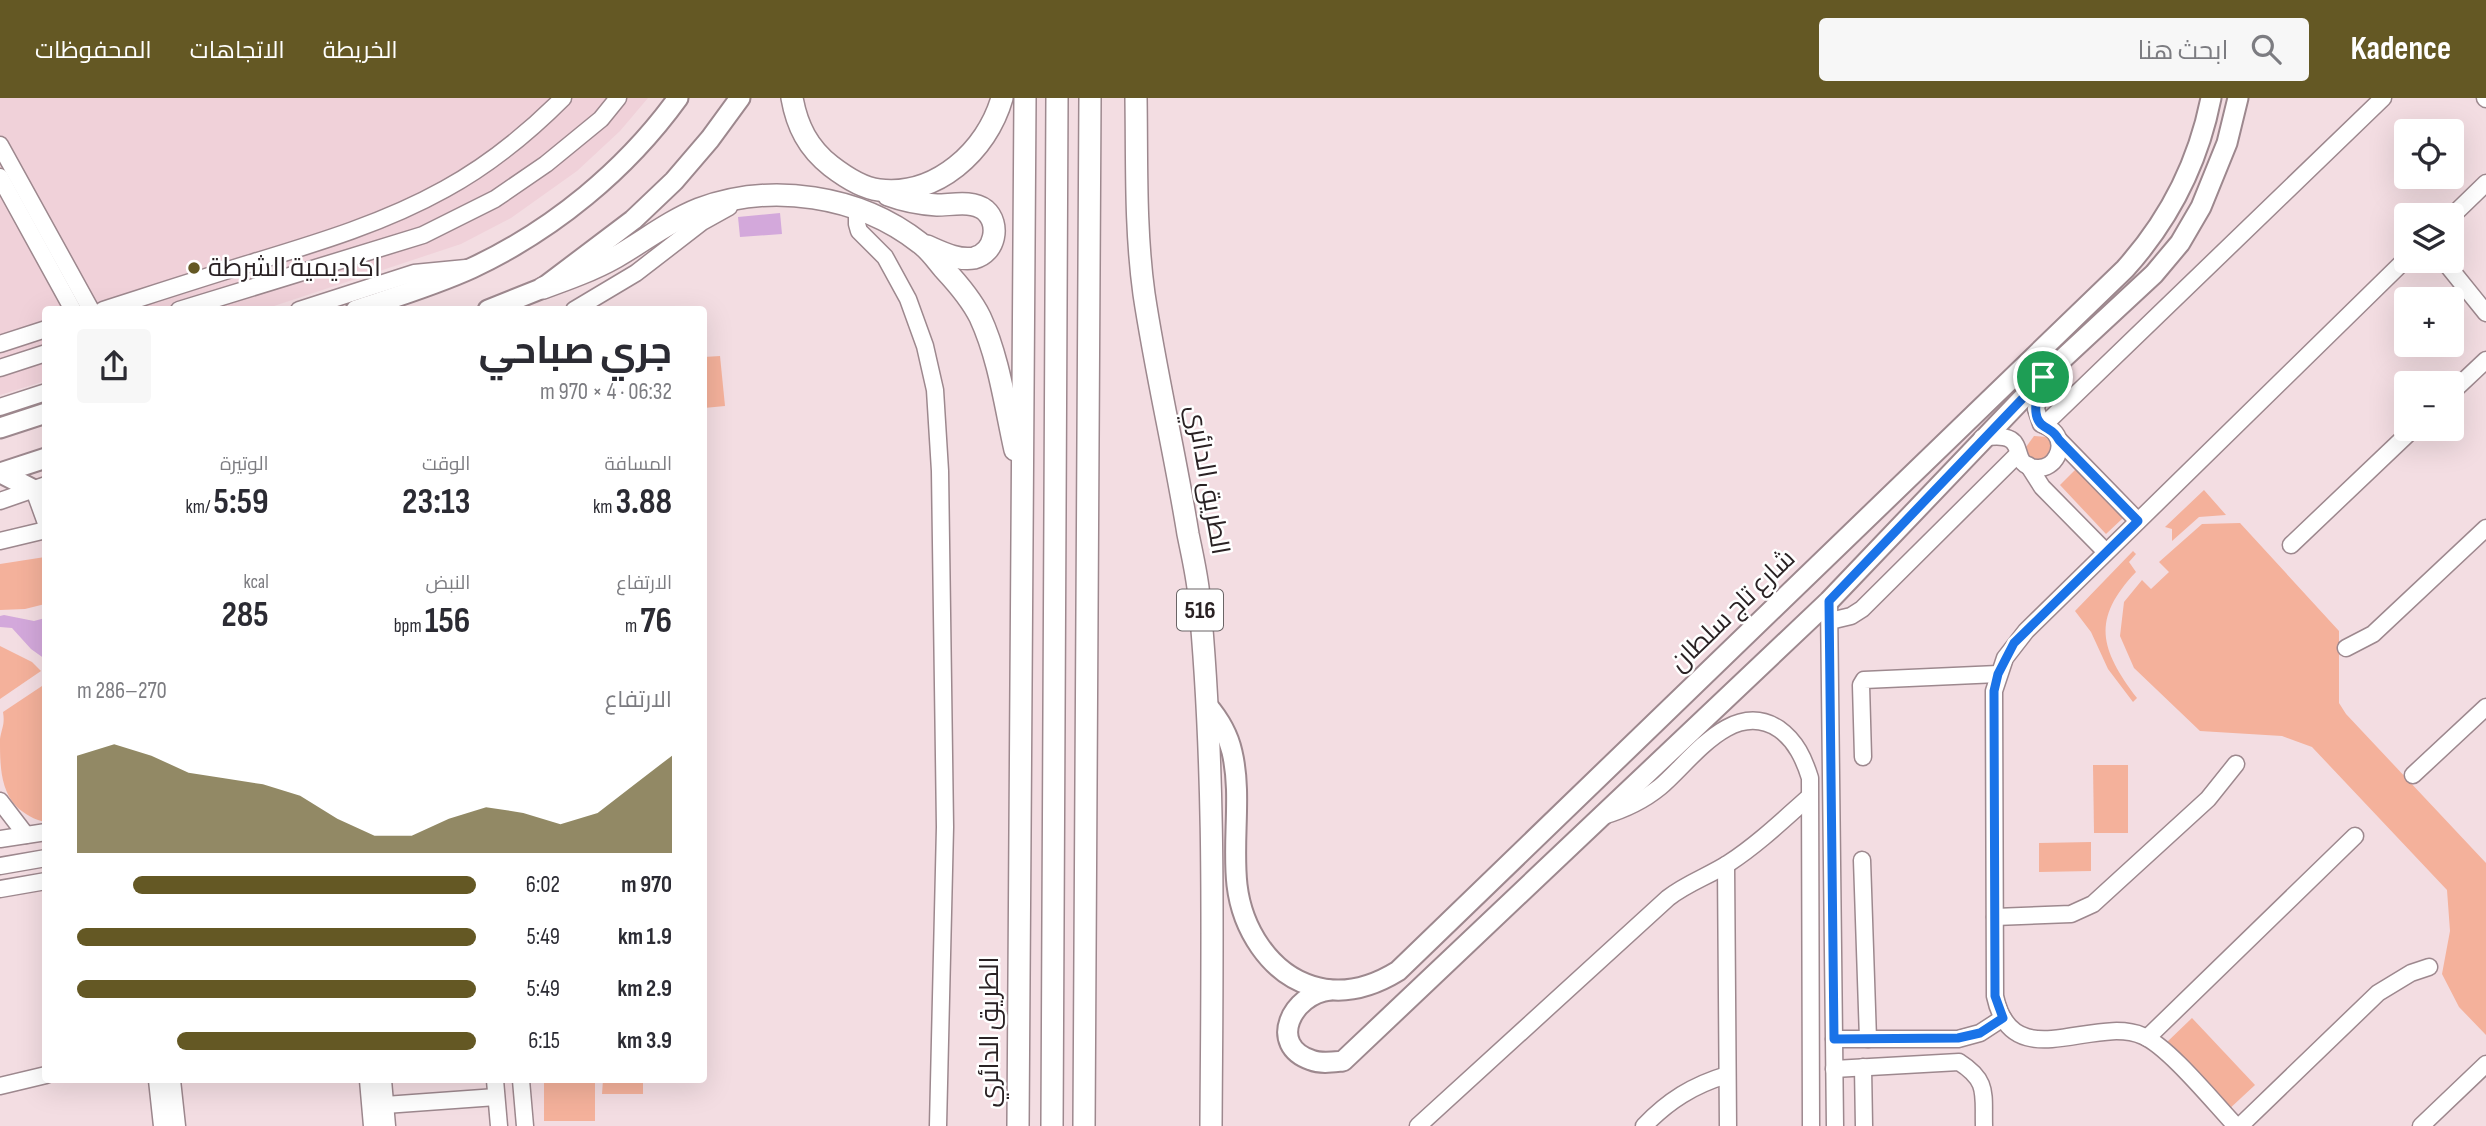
<!DOCTYPE html>
<html lang="ar">
<head>
<meta charset="utf-8">
<style>
  :root { --surface:#fff; --page:#f7f7f7; --text:#2b2b33; --muted:#7c7c81; --accent:#645824 }
  body { margin:0; font-family:"Sofia Sans Condensed",Cairo,sans-serif; background:var(--page); color:var(--text); direction:rtl; height:100vh; display:flex; flex-direction:column; font-size:26px; white-space:nowrap }
  * { box-sizing:border-box; margin:0 }
  p { font-size:23px; color:var(--muted) }
  .icon { flex:none; width:38px; height:38px; fill:none; stroke:currentColor; stroke-width:2; stroke-linecap:round; stroke-linejoin:round }
  .map { position:relative; flex:1; overflow:hidden; direction:ltr }
  .panel { position:absolute; left:42px; top:208px; width:665px; height:777px; display:flex; flex-direction:column; background:var(--surface); border-radius:7px; box-shadow:0 7px 28px #0002; direction:rtl }
  .panel>* { flex:none }
  .tools { position:absolute; left:2394px; top:21px; display:grid; gap:14px }
  .tools a { display:grid; place-items:center; width:70px; height:70px; border-radius:7px; background:var(--surface); box-shadow:0 7px 28px #0002; font-size:35px }
  .pin { position:absolute; display:grid; place-items:center; width:60px; height:60px; color:#fff; margin:-30px; border:4px solid #fff; border-radius:50%; box-shadow:0 2px 7px #0007 }
  .round { display:grid; place-items:center; flex:none; width:74px; height:74px; border-radius:7px; background:var(--page) }
  .summary { display:flex; align-items:center; justify-content:space-between; height:119px; padding:0 35px }
  h1 { font-size:38px; font-weight:700; line-height:52px }
  .stats { display:grid; grid-template-columns:repeat(3,1fr); gap:10px; height:119px; padding:7px 35px }
  .stats div { display:grid; align-content:center }
  .stats b { font-size:35px; font-weight:700 }
  .stats small { font-size:19px; font-weight:400 }
  .stats p { font-size:19px }
  .chart { height:196px; padding:14px 35px }
  .chart p { display:flex; justify-content:space-between }
  .chart svg { width:100%; height:126px; margin-top:7px; fill:var(--accent); opacity:.7 }
  ul { padding:0 35px; list-style:none; font-size:23px }
  li { display:grid; grid-template-columns:112px 84px 1fr; align-items:center; height:52px }
  li i { height:18px; border-radius:9px; background:var(--accent) }
  header { display:flex; align-items:center; gap:42px; box-sizing:border-box; height:98px; padding:0 35px; background:var(--accent); color:#fff }
  header strong { font-size:33px }
  nav { display:flex; gap:38px; margin-inline-start:auto; font-size:24px }
  .search { width:490px; height:63px; background:var(--page); display:flex; align-items:center; gap:18px; box-sizing:border-box; padding:0 24px; border-radius:7px; color:var(--muted); font-size:26px }
  .map>svg:first-child { display:block }
</style>
</head>
<body>
<header>
<strong>Kadence</strong>
<div class="search"><svg class="icon" aria-label="search" viewBox="0 0 24 24"><circle cx="10" cy="10" r="6"/><path d="M15 15l6 6"/></svg>ابحث هنا</div>
<nav><a>الخريطة</a><a>الاتجاهات</a><a>المحفوظات</a></nav>
</header>
<div class="map">
<svg width="2486" height="1028" viewBox="0 0 2486 1028">
  <rect width="100%" height="100%" fill="#f3dde2"/>
  <polygon fill="#f0d1d9" points="0,0 648,0 620,33 577,73 511,120 461,146 262,212 46,212 45,283 0,297"/>
  <g fill="#f4b19b">
    <polygon points="720,258 725,308 704,310 704,259"/>
    <polygon points="2034,338 2048,339 2054,347 2048,364 2030,362 2026,349"/>
    <polygon points="2076,371 2123,420 2106,436 2060,387"/>
    <polygon points="2204,392 2226,417 2199,419 2172,443 2172,431 2165,429"/>
    <polygon points="2240,425 2339,533 2339,605 2346,616 2486,765 2486,937 2459,909 2442,876 2450,833 2447,792 2312,649 2282,638 2200,633 2134,570 2120,538 2124,504 2142,482 2151,491 2169,474 2159,464 2202,426"/>
    <path d="M2133,453L2136,456L2129,464L2136,474C2091,521 2100,551 2137,600L2133,604L2108,571L2091,534L2075,513Z"/>
    <polygon points="45,459 45,506 25,511 0,512 0,466"/>
    <polygon points="0,548 32,564 41,573 0,601"/>
    <path d="M45,586V724C35,722 24,716 16,708C0,691 0,665 0,641C2,629 5,627 3,614Z"/>
    <polygon points="2128,667 2128,735 2094,735 2093,667"/>
    <polygon points="2091,744 2091,773 2039,774 2039,745"/>
    <polygon points="2192,920 2255,987 2227,1013 2165,946"/>
    <rect x="544" y="982" width="51" height="41"/>
    <polygon points="603,982 643,982 643,996 602,996"/>
  </g>
  <g fill="#d3a8db">
    <polygon points="780,115 782,136 740,139 738,119"/>
    <polygon points="4,517 34,523 45,520 45,561 31,551 12,530 0,529 0,518"/>
  </g>
  <g fill="none" stroke-linecap="round" stroke-linejoin="round">
    <g stroke="#9d888e" stroke-width="19">
      <g id="minor">
        <polyline points="2485,0 2486,1"/>
        <polyline points="0,47 91,212"/>
        <polyline points="0,79 73,212"/>
        <polyline points="857,112 857,126 859,133 885,159 908,201 925,248 935,292 940,373 945,729 938,1028"/>
        <polyline points="2452,118 2486,85"/>
        <polyline points="2444,163 2486,215"/>
        <path d="M103,212C153,196 202,180 251,165C317,145 384,125 445,91C489,67 528,35 563,0"/>
        <polyline points="179,212 423,137 495,101 546,66 601,21 618,0"/>
        <polyline points="299,212 414,175 466,170"/>
        <polyline points="574,212 636,175 702,124 729,109"/>
        <polyline points="0,246 46,231"/>
        <polyline points="0,270 46,255"/>
        <polyline points="2452,294 2486,262"/>
        <polyline points="0,309 46,294"/>
        <polyline points="2044,327 2383,0"/>
        <path d="M1982,340C2036,331 2004,368 2037,370C2055,371 2066,349 2055,335C2051,330 2046,328 2041,326L2036,311L2043,279"/>
        <polyline points="2059,342 2138,423"/>
        <polyline points="2028,367 2042,389 2106,454"/>
        <polyline points="34,392 46,425"/>
        <polyline points="0,403 46,387"/>
        <polyline points="0,443 46,432"/>
        <polyline points="2291,447 2413,331"/>
        <polyline points="1829,503 1835,1028"/>
        <polyline points="1830,523 1851,518 1862,511 2018,356"/>
        <polyline points="2346,550 2373,536 2486,430"/>
        <polyline points="1863,659 1861,587 1864,582 1998,576"/>
        <polyline points="2413,677 2486,609"/>
        <polyline points="0,703 26,737"/>
        <path d="M1603,718C1623,712 1643,703 1660,689C1691,663 1732,600 1779,631C1796,643 1804,661 1810,680L1811,1028"/>
        <polyline points="0,741 46,734"/>
        <polyline points="1862,762 1868,941"/>
        <polyline points="1726,767 1728,1028"/>
        <polyline points="0,768 46,760"/>
        <polyline points="0,791 46,783"/>
        <polyline points="1995,819 2071,816 2093,806 2208,701 2236,666"/>
        <polyline points="2147,940 2355,738"/>
        <polyline points="1834,941 1958,941 1980,935 2003,920"/>
        <polyline points="1863,969 1864,1028"/>
        <path d="M1834,971L1959,964C1989,983 1983,996 1984,1028"/>
        <polyline points="157,982 162,1028"/>
        <polyline points="172,982 177,1028"/>
        <polyline points="368,982 372,1028"/>
        <polyline points="383,982 387,1028"/>
        <polyline points="495,982 499,1028"/>
        <polyline points="521,982 525,1028"/>
        <polyline points="0,988 46,977"/>
        <polyline points="385,1007 496,999"/>
        <path d="M1418,1028L1668,800C1687,785 1709,778 1729,765C1758,746 1783,722 1809,699"/>
        <path d="M1644,1028C1668,1003 1693,987 1727,977"/>
        <path d="M2236,1028C2215,1006 2169,949 2143,938C2094,916 2012,980 1995,898L1994,593L2005,560L2026,533L2406,161"/>
        <polyline points="2240,1028 2378,895 2411,875 2429,869"/>
        <polyline points="2421,1028 2486,966"/>
      </g>
    </g>
    <g stroke="#9d888e" stroke-width="23">
      <g id="major">
        <path d="M356,212C395,199 435,187 472,170C553,132 626,72 678,0"/>
        <polyline points="488,212 543,190 633,122 674,83 710,41 740,0"/>
        <polyline points="0,330 46,315"/>
        <polyline points="0,375 46,360"/>
        <polyline points="1,375 34,392"/>
        <path d="M1207,607C1219,621 1228,636 1232,654C1242,696 1232,743 1237,787C1242,830 1269,875 1312,888C1343,898 1372,889 1398,873L2125,171C2170,121 2198,66 2211,0"/>
        <path d="M1330,892C1292,896 1267,947 1311,962C1321,966 1333,964 1343,963L1829,503L2043,279L2154,176L2180,145L2201,109L2227,45L2238,0"/>
      </g>
    </g>
    <g stroke="#9d888e" stroke-width="24">
      <g id="highway">
        <path d="M792,0C797,28 808,50 831,68C844,78 862,90 879,92C936,99 987,53 1002,0"/>
        <path d="M1136,0C1137,65 1135,131 1144,196C1156,276 1175,355 1188,436C1192,456 1197,477 1199,498C1216,674 1212,852 1211,1028"/>
        <path d="M888,97C904,103 920,106 937,107C952,107 972,102 985,112C1001,126 995,155 974,160C958,163 941,154 927,148"/>
        <path d="M543,190C568,181 593,172 616,159C644,143 669,123 699,111C771,84 859,97 920,145C930,152 937,163 945,172C959,187 971,201 980,219C999,260 1005,307 1015,352"/>
        <polyline points="1018,1028 1025,0"/>
        <polyline points="1052,1028 1057,0"/>
        <polyline points="1084,1028 1090,0"/>
      </g>
    </g>
    <use href="#minor" stroke="#fff" stroke-width="16"/>
    <use href="#major" stroke="#fff" stroke-width="19"/>
    <use href="#highway" stroke="#fff" stroke-width="21"/>
  </g>
  <g fill="none" stroke-linecap="round" stroke-linejoin="round">
    <g stroke="#fff" stroke-width="14">
      <path id="route" d="M2043,279C2039,291 2030,315 2041,326C2048,332 2054,332 2059,342L2138,423L2014,545L1998,576L1994,593L1995,898L2003,920L1980,935L1958,940L1834,941L1829,503Z"/>
    </g>
    <use href="#route" stroke="#1a73e8" stroke-width="9"/>
  </g>
  <circle fill="#645824" stroke="#fff" stroke-width="2.5" cx="194" cy="170" r="7"/>
  <g text-anchor="middle" dominant-baseline="central" stroke-width="5" stroke-linejoin="round" paint-order="stroke">
    <rect fill="#fff" stroke="#6a6466" stroke-width="2" x="1177" y="491.5" width="46" height="41" rx="5"/>
    <g font-size="24" font-weight="bold" fill="#2a2224">
      <text x="1200" y="512">516</text>
    </g>
    <g font-size="26" fill="#2a2224" stroke="#fff" text-anchor="start">
      <text x="208" y="170">اكاديمية الشرطة</text>
    </g>
    <g font-size="26" fill="#2a2224" stroke="#fff">
      <text transform="translate(1207 382) rotate(80)">الطريق الدائري</text>
      <text transform="translate(1733 513) rotate(-44)">شارع تاج سلطان</text>
      <text transform="translate(990 934) rotate(-90)">الطريق الدائري</text>
    </g>
  </g>
</svg>
<div class="tools">
<a><svg class="icon" aria-label="locate" viewBox="0 0 24 24"><circle cx="12" cy="12" r="6"/><path d="M12 2v4M12 18v4M2 12h4M18 12h4"/></svg></a>
<a><svg class="icon" aria-label="layers" viewBox="0 0 24 24"><path d="M12 4l9 5-9 5-9-5zM3 14l9 5 9-5"/></svg></a>
<a>+</a>
<a>−</a>
</div>
<div class="pin" style="left:2043px;top:279px;background:#1e9e55"><svg class="icon" aria-label="arrive" viewBox="0 0 24 24"><path d="M6 21V4h12l-3 4 3 4H6"/></svg></div>
<section class="panel">
<div class="summary"><div><h1>جري صباحي</h1><p>06:32 · 4 × 970 m</p></div><a class="round"><svg class="icon" aria-label="share" viewBox="0 0 24 24"><path d="M12 15V3M7 8l5-5 5 5M5 13v7h14v-7"/></svg></a></div>
<div class="stats">
<div><p>المسافة</p><b>3.88<small> km</small></b></div>
<div><p>الوقت</p><b>23:13</b></div>
<div><p>الوتيرة</p><b>5:59<small> /km</small></b></div>
</div>
<div class="stats">
<div><p>الارتفاع</p><b>76<small> m</small></b></div>
<div><p>النبض</p><b>156<small> bpm</small></b></div>
<div><p>kcal</p><b>285</b></div>
</div>
<div class="chart"><p><span>الارتفاع</span>270–286 m</p>
<svg viewBox="0 0 160 44" preserveAspectRatio="none"><path d="M0 44V10L10 6L20 10L30 16L40 18L50 20L60 24L70 32L80 38L90 38L100 32L110 28L120 30L130 34L140 30L150 20L160 10V44z"/></svg>
</div>
<ul>
<li><b>970 m</b>6:02<i style="width:86%"></i></li>
<li><b>1.9 km</b>5:49<i style="width:100%"></i></li>
<li><b>2.9 km</b>5:49<i style="width:100%"></i></li>
<li><b>3.9 km</b>6:15<i style="width:75%"></i></li>
</ul>
</section>
</div>
</body>
</html>
